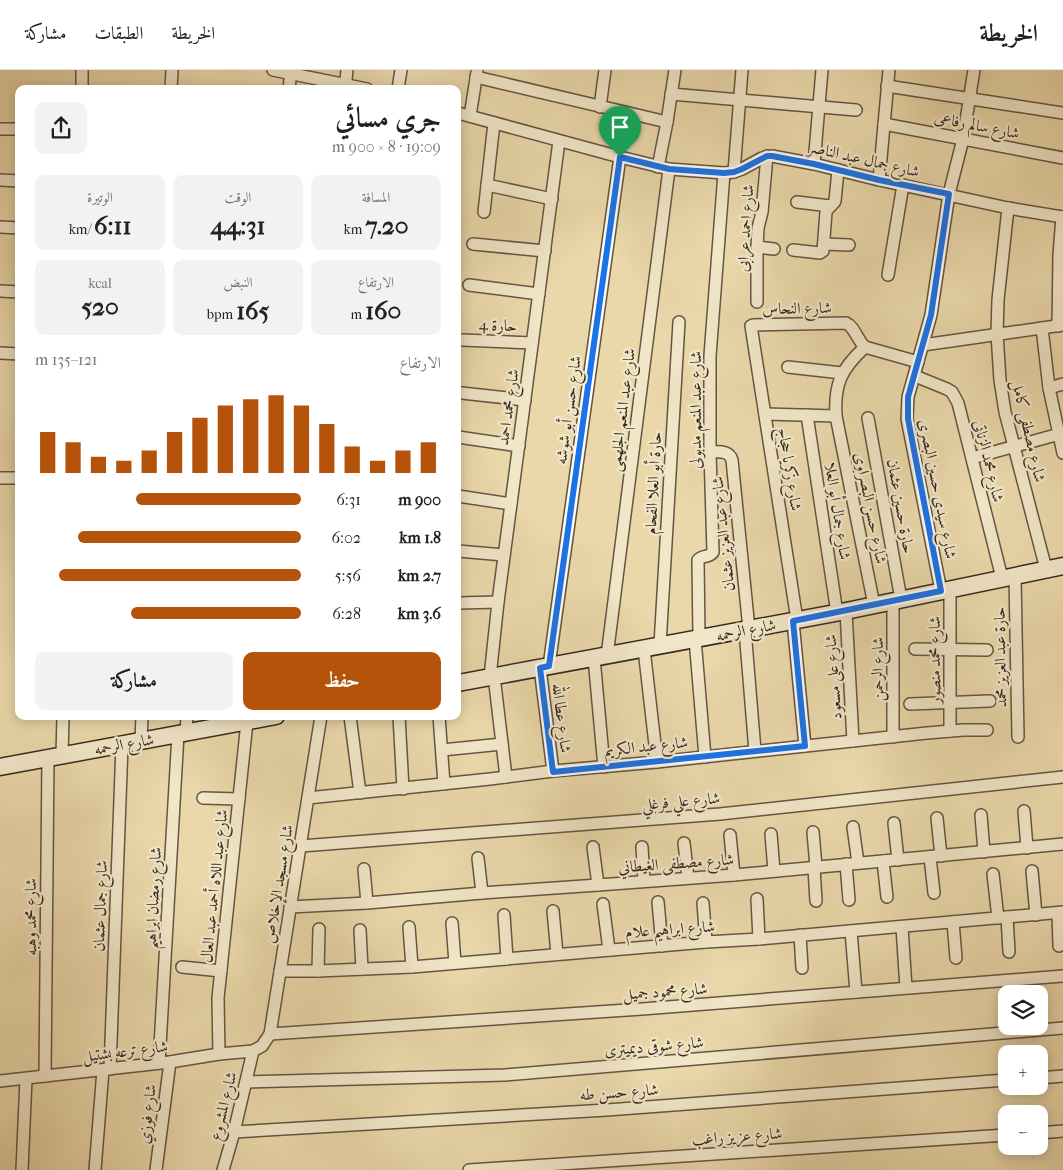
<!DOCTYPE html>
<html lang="ar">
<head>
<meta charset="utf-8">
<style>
  :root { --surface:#fff; --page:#f2f2f2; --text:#202124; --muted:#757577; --line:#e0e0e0; --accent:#b45309 }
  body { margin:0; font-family:"IM FELL French Canon",Amiri,serif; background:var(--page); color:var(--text); direction:rtl; height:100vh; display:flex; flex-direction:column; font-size:19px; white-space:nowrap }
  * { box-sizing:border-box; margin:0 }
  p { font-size:16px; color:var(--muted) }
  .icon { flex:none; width:28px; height:28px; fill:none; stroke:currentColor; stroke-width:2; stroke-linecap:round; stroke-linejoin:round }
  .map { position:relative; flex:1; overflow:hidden; direction:ltr }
  .panel { position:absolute; left:15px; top:15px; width:446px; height:635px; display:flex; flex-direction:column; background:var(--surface); border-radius:10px; box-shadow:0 2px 12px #0003; direction:rtl }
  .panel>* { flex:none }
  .fabs { position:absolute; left:998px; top:915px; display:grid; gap:10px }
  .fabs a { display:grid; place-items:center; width:50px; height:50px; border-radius:10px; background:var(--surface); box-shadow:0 2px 12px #0003; font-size:25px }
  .pin { position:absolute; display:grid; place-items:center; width:42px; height:42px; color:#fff; margin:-51px -21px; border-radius:50% 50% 50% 0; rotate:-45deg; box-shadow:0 0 5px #0007 }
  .pin .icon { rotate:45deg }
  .round { display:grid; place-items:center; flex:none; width:52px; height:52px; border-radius:10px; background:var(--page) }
  .summary { display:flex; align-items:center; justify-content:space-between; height:85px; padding:0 20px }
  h1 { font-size:28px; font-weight:700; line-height:38px }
  .figures { display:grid; grid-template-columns:repeat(3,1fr); gap:8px; height:85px; padding:5px 20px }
  .figures div { display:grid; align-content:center; border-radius:10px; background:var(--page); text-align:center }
  .figures b { font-size:25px; font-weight:700 }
  .figures small { font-size:14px; font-weight:400 }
  .figures p { font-size:14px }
  .chart { height:140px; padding:10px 20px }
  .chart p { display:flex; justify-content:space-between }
  .chart svg { width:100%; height:90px; margin-top:5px; stroke:var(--accent); stroke-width:6 }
  .primary-button { display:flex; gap:10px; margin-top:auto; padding:10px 20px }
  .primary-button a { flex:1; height:58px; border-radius:10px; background:var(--accent); color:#fff; font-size:20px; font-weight:700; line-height:58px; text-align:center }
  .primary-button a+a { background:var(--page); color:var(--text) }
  ul { padding:0 20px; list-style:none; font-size:16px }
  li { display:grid; grid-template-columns:80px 60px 1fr; align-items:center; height:38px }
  li i { height:12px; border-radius:6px; background:var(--accent) }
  header { display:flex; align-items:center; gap:30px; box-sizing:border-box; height:70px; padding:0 25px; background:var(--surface); border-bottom:1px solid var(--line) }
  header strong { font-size:24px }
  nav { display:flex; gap:28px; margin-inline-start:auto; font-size:18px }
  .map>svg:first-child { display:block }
</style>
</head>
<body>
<header>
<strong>الخريطة</strong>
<nav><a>الخريطة</a><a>الطبقات</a><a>مشاركة</a></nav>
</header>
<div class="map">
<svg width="1063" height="1100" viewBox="0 0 1063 1100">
  <rect width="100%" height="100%" fill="#ead8aa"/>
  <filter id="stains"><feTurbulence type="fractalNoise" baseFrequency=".004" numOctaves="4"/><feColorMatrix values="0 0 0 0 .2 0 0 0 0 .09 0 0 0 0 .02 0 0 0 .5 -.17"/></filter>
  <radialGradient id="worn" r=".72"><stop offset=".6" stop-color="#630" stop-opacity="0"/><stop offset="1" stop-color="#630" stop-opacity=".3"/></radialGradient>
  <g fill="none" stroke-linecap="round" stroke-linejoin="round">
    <g stroke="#635642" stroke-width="14">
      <g id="street">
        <polyline points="273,0 367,19"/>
        <polyline points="476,7 667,52"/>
        <polyline points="887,16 1063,43"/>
        <polyline points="82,19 82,0"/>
        <polyline points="171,19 172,0"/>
        <polyline points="289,19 291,0"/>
        <polyline points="345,19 347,0"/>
        <polyline points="398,19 401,0"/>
        <polyline points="671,24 856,40"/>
        <polyline points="600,37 605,0"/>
        <polyline points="458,43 620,87 669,99 724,103 734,102 742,99 762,88 772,86 814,94 879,110 1008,138 1063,147"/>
        <polyline points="470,46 477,2"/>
        <polyline points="884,54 1063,88"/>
        <polyline points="0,59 19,59"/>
        <polyline points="814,94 822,0"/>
        <polyline points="658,97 667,52 675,0"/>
        <polyline points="734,102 742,0"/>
        <polyline points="0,110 19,111"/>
        <polyline points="879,110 889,0"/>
        <polyline points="487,115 552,129"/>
        <polyline points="797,132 830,136"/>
        <polyline points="1008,138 998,230 997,264 1000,310 1005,342 1046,499"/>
        <polyline points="484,142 494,53"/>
        <polyline points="0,157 19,158"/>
        <polyline points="473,174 545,181"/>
        <polyline points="824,174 849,175"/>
        <polyline points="757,177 774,179"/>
        <path d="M793,180L820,183L823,181L826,142C828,137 833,135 835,131L838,100"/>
        <polyline points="888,205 903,115"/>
        <polyline points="469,215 539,224"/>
        <polyline points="0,221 19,222"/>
        <polyline points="757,232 757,177 758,158 762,142 767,86"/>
        <polyline points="1058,256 1059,185 1062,147"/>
        <polyline points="1042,258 1049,318 1063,383"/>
        <polyline points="462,270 532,273"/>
        <polyline points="923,275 1063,255"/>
        <path d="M865,277C841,299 834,314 836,346L874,535"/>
        <polyline points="0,283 19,284"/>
        <polyline points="788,297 842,303"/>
        <polyline points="915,306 947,319 952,322 958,333 1002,508"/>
        <polyline points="1049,318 1063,314"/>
        <polyline points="462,323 525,330"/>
        <polyline points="765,344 836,346"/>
        <polyline points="807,345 837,543"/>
        <polyline points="868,348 901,529"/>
        <polyline points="458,367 519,376"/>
        <path d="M710,382C719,382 729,380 732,390L749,559"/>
        <polyline points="972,388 1063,363"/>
        <polyline points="0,408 19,408"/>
        <polyline points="458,426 511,434"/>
        <polyline points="458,481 504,485"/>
        <polyline points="1015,506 1018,667"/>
        <polyline points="950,519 950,661"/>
        <polyline points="941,521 907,349 908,327 931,245 949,124 963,69 974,0"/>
        <polyline points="458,533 498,532"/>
        <polyline points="846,541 853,671"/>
        <path d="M797,550L751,256L753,255L846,253C855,257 857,270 865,277L918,292"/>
        <polyline points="793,551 805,676"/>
        <polyline points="745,560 755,681"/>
        <path d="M699,568L698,490C702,485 709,488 713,482L710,382V286L724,103"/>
        <polyline points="695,569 705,687"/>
        <polyline points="660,575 679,252"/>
        <polyline points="644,579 657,692"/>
        <polyline points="915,579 987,580"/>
        <polyline points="607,586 669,99"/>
        <polyline points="594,588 604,697"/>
        <polyline points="549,596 620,87"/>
        <polyline points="540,598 553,701"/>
        <polyline points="494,606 506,707"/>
        <polyline points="490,607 498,532 559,71"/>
        <polyline points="910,634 990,631"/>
        <polyline points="350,646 360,723"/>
        <polyline points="399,646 403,719"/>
        <polyline points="439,646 444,714"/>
        <polyline points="186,663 187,646"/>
        <polyline points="893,667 893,531"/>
        <polyline points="141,671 142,646"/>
        <polyline points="442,680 502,674"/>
        <polyline points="62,686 63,646"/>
        <polyline points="203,728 239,729"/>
        <polyline points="308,728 490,709 553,701 657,692 927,663 963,660 987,660"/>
        <polyline points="1024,741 1027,778"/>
        <polyline points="981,745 984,782"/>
        <polyline points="937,748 941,786"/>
        <polyline points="894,753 898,790"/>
        <polyline points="853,757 858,793"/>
        <polyline points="813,762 816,797"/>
        <polyline points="771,764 774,801"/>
        <polyline points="730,765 734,805"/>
        <polyline points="684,773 688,808"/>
        <polyline points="301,776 720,744 1063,707"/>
        <polyline points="593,777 598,815"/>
        <polyline points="642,777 644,811"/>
        <polyline points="930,787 934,823"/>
        <polyline points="478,788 482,823"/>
        <polyline points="883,791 887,827"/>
        <polyline points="846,794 849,830"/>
        <polyline points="814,798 816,831"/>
        <polyline points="364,799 367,833"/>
        <polyline points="1032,801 1036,845"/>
        <polyline points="993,804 998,848"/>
        <polyline points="757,829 759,869"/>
        <polyline points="658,832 662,876"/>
        <polyline points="703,833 706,872"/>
        <polyline points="603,834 609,880"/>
        <polyline points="290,837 367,833 482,823 598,815 734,805 1063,774"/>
        <polyline points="553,841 557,884"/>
        <polyline points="1058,843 1059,876"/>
        <polyline points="504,845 507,889"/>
        <polyline points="1007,847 1009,882"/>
        <polyline points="953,852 956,888"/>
        <polyline points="452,853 455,893"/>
        <polyline points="409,857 412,897"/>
        <polyline points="902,857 906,918"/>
        <polyline points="360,860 362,899"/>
        <polyline points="851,861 856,922"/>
        <polyline points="800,865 802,898"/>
        <polyline points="182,897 221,901"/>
        <polyline points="280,901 318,901 412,897 706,872 759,869 1063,842"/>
        <polyline points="318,901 319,859"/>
        <polyline points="270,964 642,939 1063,906"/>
        <polyline points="219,984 218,928 247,652"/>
        <polyline points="159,993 178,664"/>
        <polyline points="110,999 122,675"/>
        <polyline points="45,1006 48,688"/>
        <polyline points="1039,1008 1063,1006"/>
        <polyline points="0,1011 170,992 219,984 253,981 262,976 270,964 321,646"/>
        <polyline points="246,1012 505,1005 1063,958"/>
        <polyline points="234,1062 607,1040 1006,1010"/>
        <polyline points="1039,1063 1063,1061"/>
        <polyline points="22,1100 26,1009"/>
        <polyline points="95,1100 103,1000"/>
        <polyline points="156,1100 170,992"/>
        <polyline points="223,1100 234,1062 253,981"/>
        <polyline points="469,1100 1006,1065"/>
      </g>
    </g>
    <g stroke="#362a1f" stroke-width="19">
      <g id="secondary">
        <polyline points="458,613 846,541 1063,496"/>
        <polyline points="0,697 276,646"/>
      </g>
    </g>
    <use href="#street" stroke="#f1e6c8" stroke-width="11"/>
    <use href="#secondary" stroke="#f1e6c8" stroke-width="16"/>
  </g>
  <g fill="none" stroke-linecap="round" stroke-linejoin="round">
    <g stroke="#fff" stroke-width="10">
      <polygon id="route" points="767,86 772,86 814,94 879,110 949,124 931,245 908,327 908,349 941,521 793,551 805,676 553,702 540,598 549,596 620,87 669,99 724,103 734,102 742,99"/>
    </g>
    <use href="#route" stroke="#1a73e8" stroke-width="6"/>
  </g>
  <g text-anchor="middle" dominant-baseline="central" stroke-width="4.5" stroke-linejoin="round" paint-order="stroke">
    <g font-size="16" fill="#362a1f" stroke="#f1e6c8">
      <text transform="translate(977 55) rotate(11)">شارع سالم رفاعى</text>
      <text transform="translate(864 89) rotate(13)">شارع جمال عبد الناصر</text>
      <text transform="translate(745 158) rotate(-86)">شارع احمد عرابى</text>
      <text transform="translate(797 238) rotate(-1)">شارع النحاس</text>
      <text transform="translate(498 255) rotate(3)">حارة 4</text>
      <text transform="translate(508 337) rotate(-82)">شارع محمد احمد</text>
      <text transform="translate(568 340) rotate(-82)">شارع حسن أبو شوشه</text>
      <text transform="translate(622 340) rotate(-83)">شارع عبد المنعم الجلهمى</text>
      <text transform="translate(695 340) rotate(-90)">شارع عبد المنعم مدبولى</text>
      <text transform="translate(1029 361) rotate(77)">شارع مصطفى كامل</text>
      <text transform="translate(989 391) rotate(76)">شارع محمد الزناتى</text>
      <text transform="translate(790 399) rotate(81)">شارع زكريا حجاج</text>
      <text transform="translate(653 413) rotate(-87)">حارة أبو العلا الفحام</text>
      <text transform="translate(938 419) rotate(79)">شارع سيدى حسين البصرى</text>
      <text transform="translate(901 436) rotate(80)">حارة حسين عثمان</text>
      <text transform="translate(871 438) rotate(79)">شارع حسن البصراوى</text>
      <text transform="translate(838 441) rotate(81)">شارع جمال أبو العلا</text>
      <text transform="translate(723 464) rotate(-96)">شارع عبد العزيز عثمان</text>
      <text transform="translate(746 560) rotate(-11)">شارع الرحمه</text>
      <text transform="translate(1000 587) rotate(-91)">حارة عبد العزيز محمد</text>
      <text transform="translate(934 590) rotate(-90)">شارع محمد منصور</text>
      <text transform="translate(877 599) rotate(-90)">شارع الرحمن</text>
      <text transform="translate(833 607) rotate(-94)">شارع على مسعود</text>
      <text transform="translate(562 648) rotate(83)">شارع عطا الله</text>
      <text transform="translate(124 674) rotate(-10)">شارع الرحمه</text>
      <text transform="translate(646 676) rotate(-6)">شارع عبد الكريم</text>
      <text transform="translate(681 731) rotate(-5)">شارع علي فرغلي</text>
      <text transform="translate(676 793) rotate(-4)">شارع مصطفى الغيطاني</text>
      <text transform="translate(278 814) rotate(-81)">شارع مسجد الإخلاص</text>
      <text transform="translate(214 816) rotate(-84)">شارع عبد اللاه أحمد عبد العال</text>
      <text transform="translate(153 828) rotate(-87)">شارع رمضان ابراهيم</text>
      <text transform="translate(100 836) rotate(-88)">شارع جمال عثمان</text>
      <text transform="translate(30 847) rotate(-90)">شارع محمد وهبه</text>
      <text transform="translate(670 859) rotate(-4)">شارع ابراهيم علام</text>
      <text transform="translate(665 921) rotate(-4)">شارع محمود جميل</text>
      <text transform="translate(654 976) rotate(-5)">شارع شوقى ديميترى</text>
      <text transform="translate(125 981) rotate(-7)">شارع ترعه بشتيل</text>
      <text transform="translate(619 1022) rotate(-4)">شارع حسن طه</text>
      <text transform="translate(223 1036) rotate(-76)">شارع المشروع</text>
      <text transform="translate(147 1044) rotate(-83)">شارع فوزي</text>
      <text transform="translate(737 1066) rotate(-4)">شارع عزيز راغب</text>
    </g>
  </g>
  <rect width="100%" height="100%" filter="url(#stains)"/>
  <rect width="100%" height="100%" fill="url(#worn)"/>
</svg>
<div class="fabs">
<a><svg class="icon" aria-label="layers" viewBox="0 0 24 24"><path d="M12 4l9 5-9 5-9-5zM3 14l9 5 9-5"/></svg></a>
<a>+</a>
<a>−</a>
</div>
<div class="pin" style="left:620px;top:87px;background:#1e9e55"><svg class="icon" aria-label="arrive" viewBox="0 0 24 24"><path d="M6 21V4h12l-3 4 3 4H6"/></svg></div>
<section class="panel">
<div class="summary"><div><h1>جري مسائي</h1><p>19:09 · 8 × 900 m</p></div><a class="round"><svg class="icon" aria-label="share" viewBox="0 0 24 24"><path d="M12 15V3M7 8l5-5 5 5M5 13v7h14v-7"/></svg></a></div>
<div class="figures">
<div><p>المسافة</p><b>7.20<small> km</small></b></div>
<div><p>الوقت</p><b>44:31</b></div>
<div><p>الوتيرة</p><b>6:11<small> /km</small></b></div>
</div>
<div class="figures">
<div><p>الارتفاع</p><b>160<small> m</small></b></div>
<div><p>النبض</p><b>165<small> bpm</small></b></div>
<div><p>kcal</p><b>520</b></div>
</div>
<div class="chart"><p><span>الارتفاع</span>121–135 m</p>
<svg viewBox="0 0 160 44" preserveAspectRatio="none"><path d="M5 44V24M15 44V29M25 44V36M35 44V38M45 44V33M55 44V24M65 44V17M75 44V11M85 44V8M95 44V6M105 44V11M115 44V20M125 44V31M135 44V38M145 44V33M155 44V29"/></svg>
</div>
<ul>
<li><b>900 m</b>6:31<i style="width:62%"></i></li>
<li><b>1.8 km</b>6:02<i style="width:84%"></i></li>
<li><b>2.7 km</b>5:56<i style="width:91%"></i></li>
<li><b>3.6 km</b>6:28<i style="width:64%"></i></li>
</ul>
<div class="primary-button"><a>حفظ</a><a>مشاركة</a></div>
</section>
</div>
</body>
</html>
